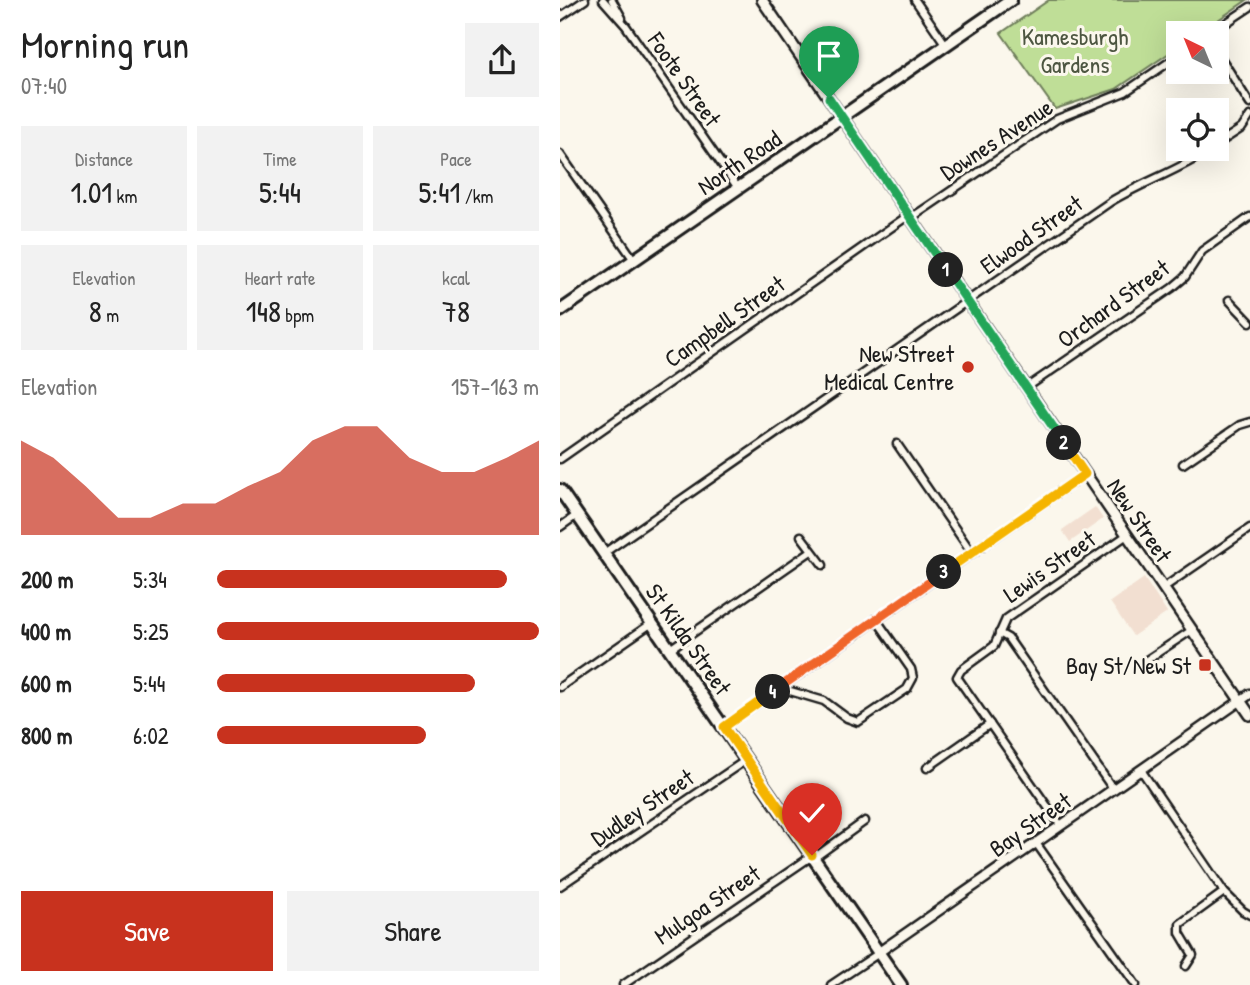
<!DOCTYPE html>
<html lang="en">
<head>
<meta charset="utf-8">
<style>
  :root { --surface:#fff; --page:#f2f2f2; --text:#222; --muted:#767676; --accent:#c8321e }
  body { margin:0; font-family:"Patrick Hand",sans-serif; background:var(--page); color:var(--text); height:100vh; display:flex; flex-direction:column; font-size:26px; white-space:nowrap }
  * { box-sizing:border-box; margin:0 }
  p { font-size:23px; color:var(--muted) }
  .icon { flex:none; width:38px; height:38px; fill:none; stroke:currentColor; stroke-width:2; stroke-linecap:round; stroke-linejoin:round }
  .map { position:relative; flex:1; overflow:hidden }
  .side { display:flex; flex-direction:column; background:var(--surface); width:560px }
  .side>* { flex:none }
  .needle { width:46px; rotate:317deg }
  .buttons { position:absolute; left:606px; top:21px; display:grid; gap:14px }
  .buttons a { display:grid; place-items:center; width:63px; height:63px; border-radius:0px; background:var(--surface); box-shadow:0 7px 28px #0002; font-size:35px }
  .pin { position:absolute; display:grid; place-items:center; width:60px; height:60px; color:#fff; margin:-72px -30px; border-radius:50% 50% 50% 0; rotate:-45deg; box-shadow:0 0 7px #0007 }
  .pin .icon { rotate:45deg }
  .km { position:absolute; width:35px; height:35px; margin:-18px; border-radius:50%; background:#222; color:#fff; font-size:19px; line-height:35px; text-align:center }
  .round { display:grid; place-items:center; flex:none; width:74px; height:74px; border-radius:0px; background:var(--page) }
  .overview { display:flex; align-items:center; justify-content:space-between; height:119px; padding:0 21px }
  h1 { font-size:38px; font-weight:600; line-height:52px }
  .metrics { display:grid; grid-template-columns:repeat(3,1fr); gap:10px; height:119px; padding:7px 21px }
  .metrics div { display:grid; align-content:center; border-radius:0px; background:var(--page); text-align:center }
  .metrics b { font-size:30px; font-weight:600 }
  .metrics small { font-size:19px; font-weight:400 }
  .metrics p { font-size:19px }
  .chart { height:196px; padding:14px 21px }
  .chart p { display:flex; justify-content:space-between }
  .chart svg { width:100%; height:126px; margin-top:7px; fill:var(--accent); opacity:.7 }
  .cta { display:flex; gap:14px; margin-top:auto; padding:14px 21px }
  .cta a { flex:1; height:80px; border-radius:0px; background:var(--accent); color:#fff; font-size:28px; font-weight:600; line-height:80px; text-align:center }
  .cta a+a { background:var(--page); color:var(--text) }
  ul { padding:0 21px; list-style:none; font-size:23px }
  li { display:grid; grid-template-columns:112px 84px 1fr; align-items:center; height:52px }
  li i { height:18px; border-radius:9px; background:var(--accent) }
  main { display:flex; flex:1; min-height:0 }
  .map>svg:first-child { display:block }
</style>
</head>
<body>
<main>
<section class="side">
<div class="overview"><div><h1>Morning run</h1><p>07:40</p></div><a class="round"><svg class="icon" aria-label="share" viewBox="0 0 24 24"><path d="M12 15V3M7 8l5-5 5 5M5 13v7h14v-7"/></svg></a></div>
<div class="metrics">
<div><p>Distance</p><b>1.01<small> km</small></b></div>
<div><p>Time</p><b>5:44</b></div>
<div><p>Pace</p><b>5:41<small> /km</small></b></div>
</div>
<div class="metrics">
<div><p>Elevation</p><b>8<small> m</small></b></div>
<div><p>Heart rate</p><b>148<small> bpm</small></b></div>
<div><p>kcal</p><b>78</b></div>
</div>
<div class="chart"><p><span>Elevation</span>157–163 m</p>
<svg viewBox="0 0 160 44" preserveAspectRatio="none"><path d="M0 44V11L10 17L20 27L30 38L40 38L50 33L60 33L70 27L80 22L90 11L100 6L110 6L120 17L130 22L140 22L150 17L160 11V44z"/></svg>
</div>
<ul>
<li><b>200 m</b>5:34<i style="width:90%"></i></li>
<li><b>400 m</b>5:25<i style="width:100%"></i></li>
<li><b>600 m</b>5:44<i style="width:80%"></i></li>
<li><b>800 m</b>6:02<i style="width:65%"></i></li>
</ul>
<div class="cta"><a>Save</a><a>Share</a></div>
</section>
<div class="map">
<svg width="690" height="985" viewBox="0 0 690 985">
  <rect width="100%" height="100%" fill="#fbf7ec"/>
  <filter id="ink" filterUnits="userSpaceOnUse"><feTurbulence type="fractalNoise" baseFrequency=".0143" numOctaves="2"/><feDisplacementMap in="SourceGraphic" scale="14" xChannelSelector="R" yChannelSelector="G"/><feConvolveMatrix kernelMatrix="1 2 1 2 8 2 1 2 1" color-interpolation-filters="sRGB"/></filter>
  <g filter="url(#ink)">
    <g fill="#f2dfd1">
      <polygon points="535,507 543,519 510,542 502,530"/>
      <polygon points="584,578 607,613 573,636 550,602"/>
    </g>
    <polygon fill="#bfde97" stroke="#6e7d5a" stroke-width="2" points="489,0 687,0 639,33 618,33 618,47 556,89 495,109 441,33"/>
    <g fill="none" stroke-linecap="round" stroke-linejoin="round">
      <g stroke="#1c1c1c" stroke-width="11">
        <g id="minor">
          <polyline points="43,0 66,26 178,188"/>
          <polyline points="52,0 62,18"/>
          <polyline points="355,0 386,45"/>
          <polyline points="0,17 25,0"/>
          <polyline points="651,33 690,7"/>
          <polyline points="656,50 690,104"/>
          <polyline points="656,145 682,128 690,116"/>
          <polyline points="0,154 74,260"/>
          <polyline points="351,218 497,119 565,92 618,56"/>
          <polyline points="669,300 690,322"/>
          <polyline points="466,388 612,288 625,277 642,251 690,217"/>
          <polyline points="337,444 412,553"/>
          <polyline points="0,459 349,215"/>
          <polyline points="623,464 680,425 690,422"/>
          <polyline points="0,527 17,515"/>
          <polyline points="241,536 263,565"/>
          <path d="M44,553L550,202C583,182 620,170 651,149"/>
          <polyline points="603,588 690,528"/>
          <polyline points="439,633 448,638 553,789"/>
          <polyline points="110,649 251,551"/>
          <polyline points="585,661 632,630"/>
          <polyline points="0,687 92,623"/>
          <polyline points="220,688 264,701 287,718 298,722 347,689 353,678 351,669 316,619"/>
          <polyline points="164,727 525,474"/>
          <polyline points="367,768 430,724"/>
          <polyline points="581,770 664,892 683,911 690,915"/>
          <polyline points="501,826 397,677 401,670 434,646 446,619 567,535"/>
          <polyline points="476,843 576,985"/>
          <polyline points="254,858 305,821"/>
          <polyline points="0,886 186,760"/>
          <polyline points="626,966 633,955 620,933 620,924 664,892"/>
          <polyline points="63,985 252,856"/>
          <polyline points="271,985 319,953"/>
        </g>
      </g>
      <g stroke="#1c1c1c" stroke-width="13">
        <polyline id="tertiary" points="319,952 690,694"/>
      </g>
      <g stroke="#1c1c1c" stroke-width="14">
        <polyline id="secondary" points="202,0 690,715"/>
      </g>
      <g stroke="#1c1c1c" stroke-width="16">
        <g id="primary">
          <polyline points="0,311 451,0"/>
          <polyline points="0,490 341,985"/>
        </g>
      </g>
      <use href="#minor" stroke="#fbf7ec" stroke-width="6"/>
      <use href="#tertiary" stroke="#fbf7ec" stroke-width="8"/>
      <use href="#secondary" stroke="#fbf7ec" stroke-width="9"/>
      <use href="#primary" stroke="#fbf7ec" stroke-width="10"/>
    </g>
  </g>
  <g fill="none" stroke-linecap="round" stroke-linejoin="round" filter="url(#ink)">
    <g stroke="#fff" stroke-width="14">
      <polyline id="split-1" points="269,98 386,270"/>
    </g>
    <g stroke="#fff" stroke-width="14">
      <polyline id="split-2" points="386,270 504,443"/>
    </g>
    <g stroke="#fff" stroke-width="14">
      <polyline id="split-3" points="384,572 525,474 504,443"/>
    </g>
    <g stroke="#fff" stroke-width="14">
      <polyline id="split-4" points="213,692 384,572"/>
    </g>
    <g stroke="#fff" stroke-width="14">
      <polyline id="split-5" points="213,692 164,727 252,855"/>
    </g>
    <use href="#split-1" stroke="#22a559" stroke-width="9"/>
    <use href="#split-2" stroke="#22a559" stroke-width="9"/>
    <use href="#split-3" stroke="#f5b400" stroke-width="9"/>
    <use href="#split-4" stroke="#f0652b" stroke-width="9"/>
    <use href="#split-5" stroke="#f5b400" stroke-width="9"/>
  </g>
  <g fill="#c8321e" stroke="#fbf7ec" stroke-width="2.5">
    <circle cx="408" cy="367" r="7"/>
    <rect x="638" y="658" width="14" height="14" rx="3.5"/>
  </g>
  <g text-anchor="middle" dominant-baseline="central" stroke-width="6" stroke-linejoin="round" paint-order="stroke">
    <g font-size="24" fill="#4d5641" stroke="#fbf7ec">
      <text x="515" y="36">Kamesburgh<tspan x="515" dy="28">Gardens</tspan></text>
    </g>
    <g font-size="24" fill="#1c1c1c" stroke="#fbf7ec">
      <text transform="translate(125 79) rotate(55)">Foote Street</text>
      <text transform="translate(436 139) rotate(-33)">Downes Avenue</text>
      <text transform="translate(179 162) rotate(-34)">North Road</text>
      <text transform="translate(471 234) rotate(-35)">Elwood Street</text>
      <text transform="translate(553 303) rotate(-36)">Orchard Street</text>
      <text transform="translate(164 321) rotate(-35)">Campbell Street</text>
      <text transform="translate(580 520) rotate(56)">New Street</text>
      <text transform="translate(489 566) rotate(-35)">Lewis Street</text>
      <text transform="translate(129 639) rotate(55)">St Kilda Street</text>
      <text transform="translate(82 807) rotate(-34)">Dudley Street</text>
      <text transform="translate(470 824) rotate(-35)">Bay Street</text>
      <text transform="translate(147 904) rotate(-34)">Mulgoa Street</text>
    </g>
    <g font-size="24" fill="#1c1c1c" stroke="#fbf7ec" text-anchor="end">
      <text x="394" y="353">New Street<tspan x="394" dy="28">Medical Centre</tspan></text>
      <text x="631" y="665">Bay St/New St</text>
    </g>
  </g>
</svg>
<div class="buttons">
<a><svg class="needle" viewBox="-14 -14 28 28"><path d="M0-13l5 13h-10z" fill="#e53935"/><path d="M0 13l5-13h-10z" fill="#767676"/></svg></a>
<a><svg class="icon" aria-label="locate" viewBox="0 0 24 24"><circle cx="12" cy="12" r="6"/><path d="M12 2v4M12 18v4M2 12h4M18 12h4"/></svg></a>
</div>
<div class="pin" style="left:269px;top:98px;background:#1e9e55"><svg class="icon" aria-label="arrive" viewBox="0 0 24 24"><path d="M6 21V4h12l-3 4 3 4H6"/></svg></div>
<div class="pin" style="left:252px;top:855px;background:#d93025"><svg class="icon" aria-label="check" viewBox="0 0 24 24"><path d="M5 12l5 5 9-10"/></svg></div>
<b class="km" style="left:386px;top:270px">1</b>
<b class="km" style="left:504px;top:443px">2</b>
<b class="km" style="left:384px;top:572px">3</b>
<b class="km" style="left:213px;top:692px">4</b>
</div>
</main>
</body>
</html>
